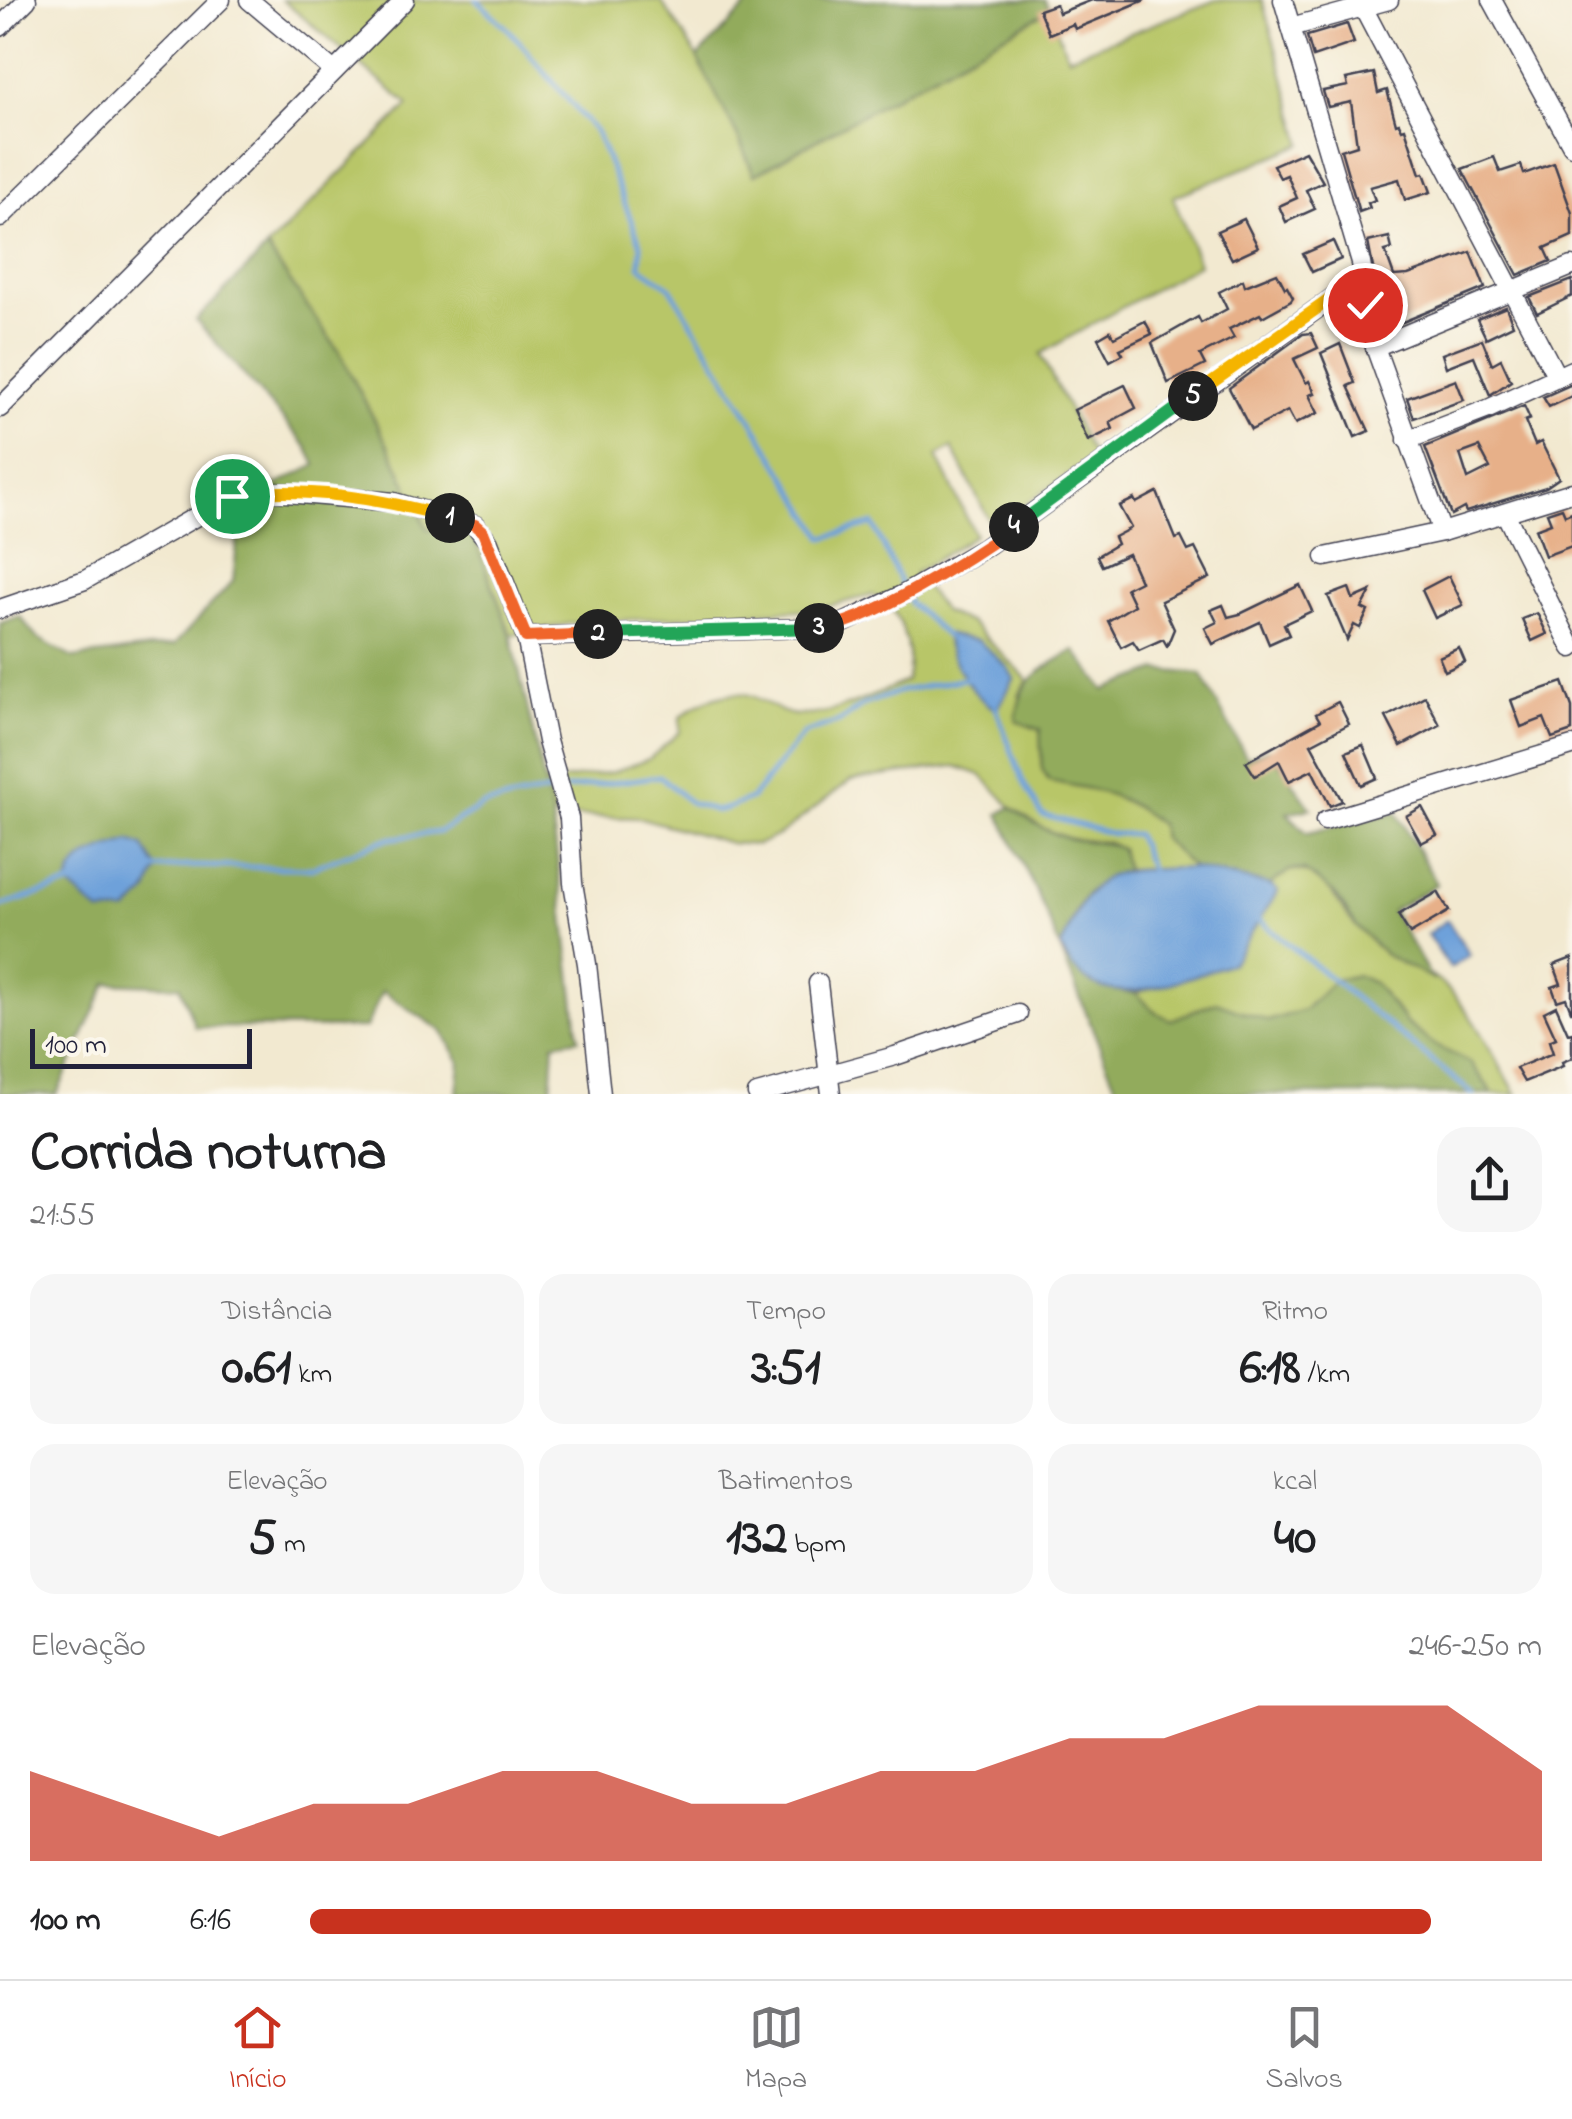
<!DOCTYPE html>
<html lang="pt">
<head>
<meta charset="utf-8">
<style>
  :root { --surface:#fff; --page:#f6f6f6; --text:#202124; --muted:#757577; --line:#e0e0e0; --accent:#c8321e }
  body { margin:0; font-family:"Indie Flower",sans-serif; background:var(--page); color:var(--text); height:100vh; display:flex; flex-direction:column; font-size:38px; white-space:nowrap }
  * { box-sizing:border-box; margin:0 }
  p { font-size:32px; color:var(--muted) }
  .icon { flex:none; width:55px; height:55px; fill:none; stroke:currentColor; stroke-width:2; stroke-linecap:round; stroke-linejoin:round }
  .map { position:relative; height:1094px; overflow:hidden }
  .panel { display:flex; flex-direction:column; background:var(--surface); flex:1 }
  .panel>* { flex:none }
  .scale { position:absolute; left:30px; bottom:25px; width:222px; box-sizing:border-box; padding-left:10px; border:5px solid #22223b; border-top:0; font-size:28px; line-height:35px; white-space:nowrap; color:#22223b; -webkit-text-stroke:8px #fbf7ec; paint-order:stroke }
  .pin { position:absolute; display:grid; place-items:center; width:85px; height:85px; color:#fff; margin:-42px; border:5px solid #fff; border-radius:50%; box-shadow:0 2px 10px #0007 }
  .km { position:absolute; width:50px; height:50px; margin:-25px; border-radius:50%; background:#222; color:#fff; font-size:28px; line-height:50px; text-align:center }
  .round { display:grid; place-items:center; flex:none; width:105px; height:105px; border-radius:30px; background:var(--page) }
  .headline { display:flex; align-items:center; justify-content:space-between; height:170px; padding:0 30px }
  h1 { font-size:55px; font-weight:700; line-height:75px }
  .stats { display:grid; grid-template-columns:repeat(3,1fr); gap:15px; height:170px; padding:10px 30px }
  .stats div { display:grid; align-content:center; border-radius:25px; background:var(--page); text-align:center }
  .stats b { font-size:50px; font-weight:700 }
  .stats small { font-size:28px; font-weight:400 }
  .stats p { font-size:28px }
  .chart { height:280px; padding:20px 30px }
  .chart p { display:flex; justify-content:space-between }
  .chart svg { width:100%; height:180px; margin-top:10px; fill:var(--accent); opacity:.7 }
  ul { padding:0 30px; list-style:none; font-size:32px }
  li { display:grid; grid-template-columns:160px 120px 1fr; align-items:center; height:75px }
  li i { height:25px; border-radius:12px; background:var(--accent) }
  .tabs { display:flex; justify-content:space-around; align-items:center; height:140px; border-top:2px solid var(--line); background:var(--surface); font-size:28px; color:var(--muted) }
  .tabs a { display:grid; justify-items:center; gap:5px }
  .tabs .active { color:var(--accent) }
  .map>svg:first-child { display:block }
</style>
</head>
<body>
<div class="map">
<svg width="1572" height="1094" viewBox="0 0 1572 1094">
  <rect width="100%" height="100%" fill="#fbf7ec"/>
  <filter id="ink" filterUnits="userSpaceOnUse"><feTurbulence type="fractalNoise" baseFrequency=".01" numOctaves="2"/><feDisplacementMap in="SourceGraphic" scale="20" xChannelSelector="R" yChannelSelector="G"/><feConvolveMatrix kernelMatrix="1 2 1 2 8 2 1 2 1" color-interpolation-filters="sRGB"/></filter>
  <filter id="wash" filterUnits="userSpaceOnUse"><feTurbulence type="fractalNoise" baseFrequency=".0048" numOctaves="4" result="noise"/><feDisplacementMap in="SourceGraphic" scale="40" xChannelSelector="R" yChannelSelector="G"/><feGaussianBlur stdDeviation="2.25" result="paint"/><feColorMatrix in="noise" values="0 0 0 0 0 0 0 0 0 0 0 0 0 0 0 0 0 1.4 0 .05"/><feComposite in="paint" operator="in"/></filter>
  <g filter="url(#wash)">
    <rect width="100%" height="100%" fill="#f2e9d0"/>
    <g fill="#b8c668" stroke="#6d7452" stroke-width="2.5" fill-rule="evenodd">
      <path d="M282,0H660C699,53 729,114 754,175L1049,10L1068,57L1216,0H1262L1303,144L1173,197L1199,264L1040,354L1094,458L992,526L952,448L937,456L975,535L915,573L944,612L971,623L1028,680L1019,695L1040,730L1042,769L1049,781C1097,790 1121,792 1160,825L1162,838L1193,868L1126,870L1121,849L1107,842L1070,839L1040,827L1011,807L981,775L955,766L851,780L781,834L757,845L730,843L641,818L552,816L544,783L613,772L649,759L680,732V718C698,700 735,685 759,699C773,706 785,716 802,715C835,715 876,694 906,681C914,660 904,620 887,604C883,600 877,598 872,595L818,609L574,623L511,635L474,537L427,529L397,463L339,352L267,248L409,105ZM945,634L978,641L1014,679L997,710C976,688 950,666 945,634Z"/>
      <path d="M1290,870C1330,870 1335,906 1358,928C1386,954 1428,967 1454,995C1476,1020 1498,1065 1517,1094H1493L1471,1063L1436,1046L1407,1024L1374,983L1335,980L1304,1010L1268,1021L1216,1003L1171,1020L1155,1012L1136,993L1232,963L1277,891L1270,885Z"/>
    </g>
    <g fill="#92ab5c" stroke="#5a664c" stroke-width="2.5">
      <polygon points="753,0 1045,0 1049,10 754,175 739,139 697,58"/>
      <polygon points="267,248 339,352 397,463 427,529 474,537 511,635 552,816 579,1039 554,1043 551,1094 457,1094 460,1062 442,1031 382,991 366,1028 195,1027 180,986 107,983 57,1094 0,1094 0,623 20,616 36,637 73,658 174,645 233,581 240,517 238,504 316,465 307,447 196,320"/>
      <path d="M1074,650L1105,690L1158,670L1201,674L1247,758L1269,749L1311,808L1287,813L1307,833L1396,812L1437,884L1392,911L1432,979L1385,955L1357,927L1335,894L1304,870H1290L1270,885L1193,868L1162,838L1160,825C1121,792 1097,790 1049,781L1042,769L1040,730L1016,721C1021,675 1037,674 1074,650Z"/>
      <path d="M1011,807C1028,820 1046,832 1067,838C1086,843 1103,840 1121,849L1126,870C1080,886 1079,906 1061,947C1075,980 1102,991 1136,993L1155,1012L1171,1020L1216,1002L1268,1021L1304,1010L1335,980L1357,975L1374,983L1407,1024L1436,1046L1471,1063L1493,1094H1119L1044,909L999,814Z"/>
    </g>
    <g fill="#6ea1da" stroke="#48628a" stroke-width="2.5">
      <path d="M945,634L979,641L1008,668L1014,679L997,710C972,697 950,661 945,634Z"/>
      <path d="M130,841L143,846L157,869L147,893L127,912L100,913L68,885C73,853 104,850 130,841Z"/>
      <path d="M1193,868L1270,885L1278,891L1232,963C1174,981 1096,1023 1061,948C1095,863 1107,871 1193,868Z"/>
      <polygon points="1447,920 1470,955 1450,968 1427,934"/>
    </g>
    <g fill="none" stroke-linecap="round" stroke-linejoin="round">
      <g stroke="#6ea1da" stroke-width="5">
        <polyline points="477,0 510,31 597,134 641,245 640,266 670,287 824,538 873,524 910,603 947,637"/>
        <polyline points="996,708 1023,782 1042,815 1113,834 1136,834 1153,876"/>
        <polyline points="567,789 660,776 689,802 715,811 728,808 752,798 803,734 841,721 863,705 901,691 969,678"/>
        <polyline points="152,869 187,866 311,868 386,839 439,832 484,805 556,790"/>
        <polyline points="0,906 72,884"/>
        <polyline points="1256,921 1259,920 1473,1094"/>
      </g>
    </g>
    <g id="blocks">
      <g fill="#e7b089" fill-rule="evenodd">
        <polygon points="1092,0 1145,0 1075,29 1073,24 1049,34 1039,10 1056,4 1059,13"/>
        <polygon points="1347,24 1354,43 1313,57 1307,36"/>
        <polygon points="1374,73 1378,93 1387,90 1396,124 1399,123 1402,129 1405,128 1420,174 1424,173 1431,192 1405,200 1399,179 1370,187 1375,200 1368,203 1370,208 1359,212 1341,150 1357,145 1351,102 1328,107 1323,91 1348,86 1346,79"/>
        <polygon points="1305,151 1323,182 1306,190 1315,209 1286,222 1279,206 1297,198 1287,175 1280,178 1273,165"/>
        <polygon points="1494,157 1500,172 1521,165 1524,174 1554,163 1572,213 1572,236 1545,248 1551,261 1518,275 1462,169"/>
        <polygon points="1244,219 1258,247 1232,259 1217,231"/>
        <polygon points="1389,237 1392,249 1385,251 1394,276 1408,275 1471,252 1485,288 1388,328 1382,314 1368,242"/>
        <polygon points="1333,241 1341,259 1312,272 1303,254"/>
        <polygon points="1277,273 1285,288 1287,287 1293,298 1291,301 1262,317 1260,314 1229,329 1234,338 1200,355 1205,365 1168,383 1152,343 1198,317 1201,323 1227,309 1219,292 1243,280 1245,286"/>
        <polygon points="1572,280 1572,296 1537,313 1529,297"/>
        <polygon points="1506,307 1513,325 1486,338 1477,319"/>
        <polygon points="1145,321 1152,334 1120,349 1123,354 1110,361 1098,338 1110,331 1114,337"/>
        <polygon points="1311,333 1318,348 1294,359 1306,383 1309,381 1315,393 1309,395 1318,413 1295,424 1288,411 1251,430 1229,388 1303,334"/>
        <polygon points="1482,339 1492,364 1501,359 1511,381 1490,395 1474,356 1446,367 1442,354"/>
        <polygon points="1340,344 1355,383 1348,386 1369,431 1355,437 1321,353"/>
        <polygon points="1456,380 1464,400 1414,418 1407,398"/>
        <polygon points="1572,384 1572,396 1549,407 1543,397"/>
        <polygon points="1125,385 1136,408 1110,422 1113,429 1088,441 1074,410"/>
        <path d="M1524,406L1530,419L1525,421L1535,445L1541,442L1559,478L1546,487L1466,512L1464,508L1451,515L1425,447ZM1479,447L1490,468L1468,479L1460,454Z"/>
        <polygon points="1157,492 1176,539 1181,537 1188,551 1195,548 1210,578 1161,601 1174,629 1167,646 1163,639 1139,650 1133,641 1121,647 1108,621 1134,605 1126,588 1140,581 1128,554 1102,566 1097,556 1117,544 1114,537 1131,528 1119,506 1134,499 1136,503"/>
        <polygon points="1562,508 1565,515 1572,512 1572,546 1545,556 1535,529 1551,523 1547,513"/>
        <polygon points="1449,576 1463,605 1435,618 1422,590"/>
        <polygon points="1300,585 1312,611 1284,624 1289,635 1269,644 1260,622 1213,644 1205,628 1217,622 1211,610 1223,605 1228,617 1240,614"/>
        <polygon points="1349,588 1353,599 1371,591 1362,608 1368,611 1360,628 1354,625 1347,640 1328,596"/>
        <polygon points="1537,613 1547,634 1532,641 1522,619"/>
        <polygon points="1459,648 1465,662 1445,671 1439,657"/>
        <polygon points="1563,682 1572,707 1572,731 1552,738 1544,718 1521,727 1511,700"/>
        <polygon points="1425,696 1440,725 1401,746 1386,717"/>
        <polygon points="1338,702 1349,724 1311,744 1342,801 1330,806 1312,770 1289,781 1279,761 1255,776 1246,762 1320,721 1316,714"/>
        <polygon points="1363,745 1377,778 1361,785 1346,752"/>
        <polygon points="1422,807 1437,835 1421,843 1406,816"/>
        <polygon points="1438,892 1449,911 1410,934 1398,915"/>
        <polygon points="1572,958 1572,1011 1571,1011 1566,998 1557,1001 1552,987 1561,984 1554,965"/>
        <polygon points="1556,1006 1568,1033 1572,1032 1572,1058 1562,1062 1563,1066 1524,1082 1516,1068 1553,1053 1549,1041 1556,1038 1544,1012"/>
      </g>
    </g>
  </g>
  <g filter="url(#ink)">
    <use href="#blocks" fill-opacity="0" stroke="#414051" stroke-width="2.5"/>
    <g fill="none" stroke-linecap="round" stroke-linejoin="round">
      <g stroke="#414051" stroke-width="21">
        <g id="minor">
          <polyline points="249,0 334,71"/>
          <polyline points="1283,0 1361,263 1375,347 1442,532"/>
          <polyline points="1359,0 1557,377"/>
          <polyline points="1492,0 1572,146"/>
          <polyline points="0,27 27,0"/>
          <polyline points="1291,27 1389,0"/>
          <polyline points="0,218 221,0"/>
          <polyline points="1375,347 1572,266"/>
          <polyline points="0,408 405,0"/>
          <polyline points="1407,440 1488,409 1572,370"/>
          <polyline points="1505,513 1572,648"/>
          <polyline points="1325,557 1442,532 1572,492"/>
          <polyline points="0,609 85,580 232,496 276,492 394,502 475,525 489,542 526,637 835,627 904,594 984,548 1363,276"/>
          <polyline points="526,637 547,741 569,818 573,883 587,964 601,1094"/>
          <polyline points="1325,821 1572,746"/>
          <polyline points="818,983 831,1094"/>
          <polyline points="757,1094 895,1056 1018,1014"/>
        </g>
      </g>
      <use href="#minor" stroke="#fff" stroke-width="18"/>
    </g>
  </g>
  <g fill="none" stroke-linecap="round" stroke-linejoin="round" filter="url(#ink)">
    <g stroke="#fff" stroke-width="20">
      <path id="split-1" d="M232,496C298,485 386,499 450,518"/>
    </g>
    <g stroke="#fff" stroke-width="20">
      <polyline id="split-2" points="450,518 475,525 483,532 526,637 598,634"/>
    </g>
    <g stroke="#fff" stroke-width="20">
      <polyline id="split-3" points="598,634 819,628"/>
    </g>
    <g stroke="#fff" stroke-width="20">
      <path id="split-4" d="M819,628C864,626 975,555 1014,527"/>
    </g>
    <g stroke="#fff" stroke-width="20">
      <polyline id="split-5" points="1014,527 1193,396"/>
    </g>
    <g stroke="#fff" stroke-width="20">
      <polyline id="split-6" points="1193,396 1363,276 1365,305"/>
    </g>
    <use href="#split-1" stroke="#f5b400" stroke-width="12"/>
    <use href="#split-2" stroke="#f0652b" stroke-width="12"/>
    <use href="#split-3" stroke="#22a559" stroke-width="12"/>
    <use href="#split-4" stroke="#f0652b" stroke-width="12"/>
    <use href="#split-5" stroke="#22a559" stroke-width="12"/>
    <use href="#split-6" stroke="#f5b400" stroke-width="12"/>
  </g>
</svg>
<div class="scale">100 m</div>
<div class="pin" style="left:232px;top:496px;background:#1e9e55"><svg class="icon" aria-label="arrive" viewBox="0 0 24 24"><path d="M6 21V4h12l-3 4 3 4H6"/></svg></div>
<div class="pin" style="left:1365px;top:305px;background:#d93025"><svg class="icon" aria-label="check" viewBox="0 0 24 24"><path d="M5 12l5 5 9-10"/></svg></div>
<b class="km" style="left:450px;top:518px">1</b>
<b class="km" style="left:598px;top:634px">2</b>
<b class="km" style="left:819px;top:628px">3</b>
<b class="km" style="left:1014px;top:527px">4</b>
<b class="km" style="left:1193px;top:396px">5</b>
</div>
<section class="panel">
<div class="headline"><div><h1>Corrida noturna</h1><p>21:55</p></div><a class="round"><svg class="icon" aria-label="share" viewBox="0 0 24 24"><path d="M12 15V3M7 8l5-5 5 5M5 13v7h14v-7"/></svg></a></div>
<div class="stats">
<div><p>Distância</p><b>0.61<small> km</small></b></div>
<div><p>Tempo</p><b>3:51</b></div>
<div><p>Ritmo</p><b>6:18<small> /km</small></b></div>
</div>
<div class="stats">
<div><p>Elevação</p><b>5<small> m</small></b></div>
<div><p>Batimentos</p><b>132<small> bpm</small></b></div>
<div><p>kcal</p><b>40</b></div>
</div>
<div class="chart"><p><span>Elevação</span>246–250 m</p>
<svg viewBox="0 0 160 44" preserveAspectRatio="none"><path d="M0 44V22L10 30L20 38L30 30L40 30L50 22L60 22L70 30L80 30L90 22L100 22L110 14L120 14L130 6L140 6L150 6L160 22V44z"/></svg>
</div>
<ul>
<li><b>100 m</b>6:16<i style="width:91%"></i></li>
</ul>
</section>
<nav class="tabs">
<a class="active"><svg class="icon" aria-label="home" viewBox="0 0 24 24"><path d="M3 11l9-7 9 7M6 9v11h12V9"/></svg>Início</a>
<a><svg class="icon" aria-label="map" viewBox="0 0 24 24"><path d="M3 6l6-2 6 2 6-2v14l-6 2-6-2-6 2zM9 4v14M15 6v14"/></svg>Mapa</a>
<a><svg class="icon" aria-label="saved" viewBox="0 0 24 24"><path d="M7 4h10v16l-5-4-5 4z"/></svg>Salvos</a>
</nav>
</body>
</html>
